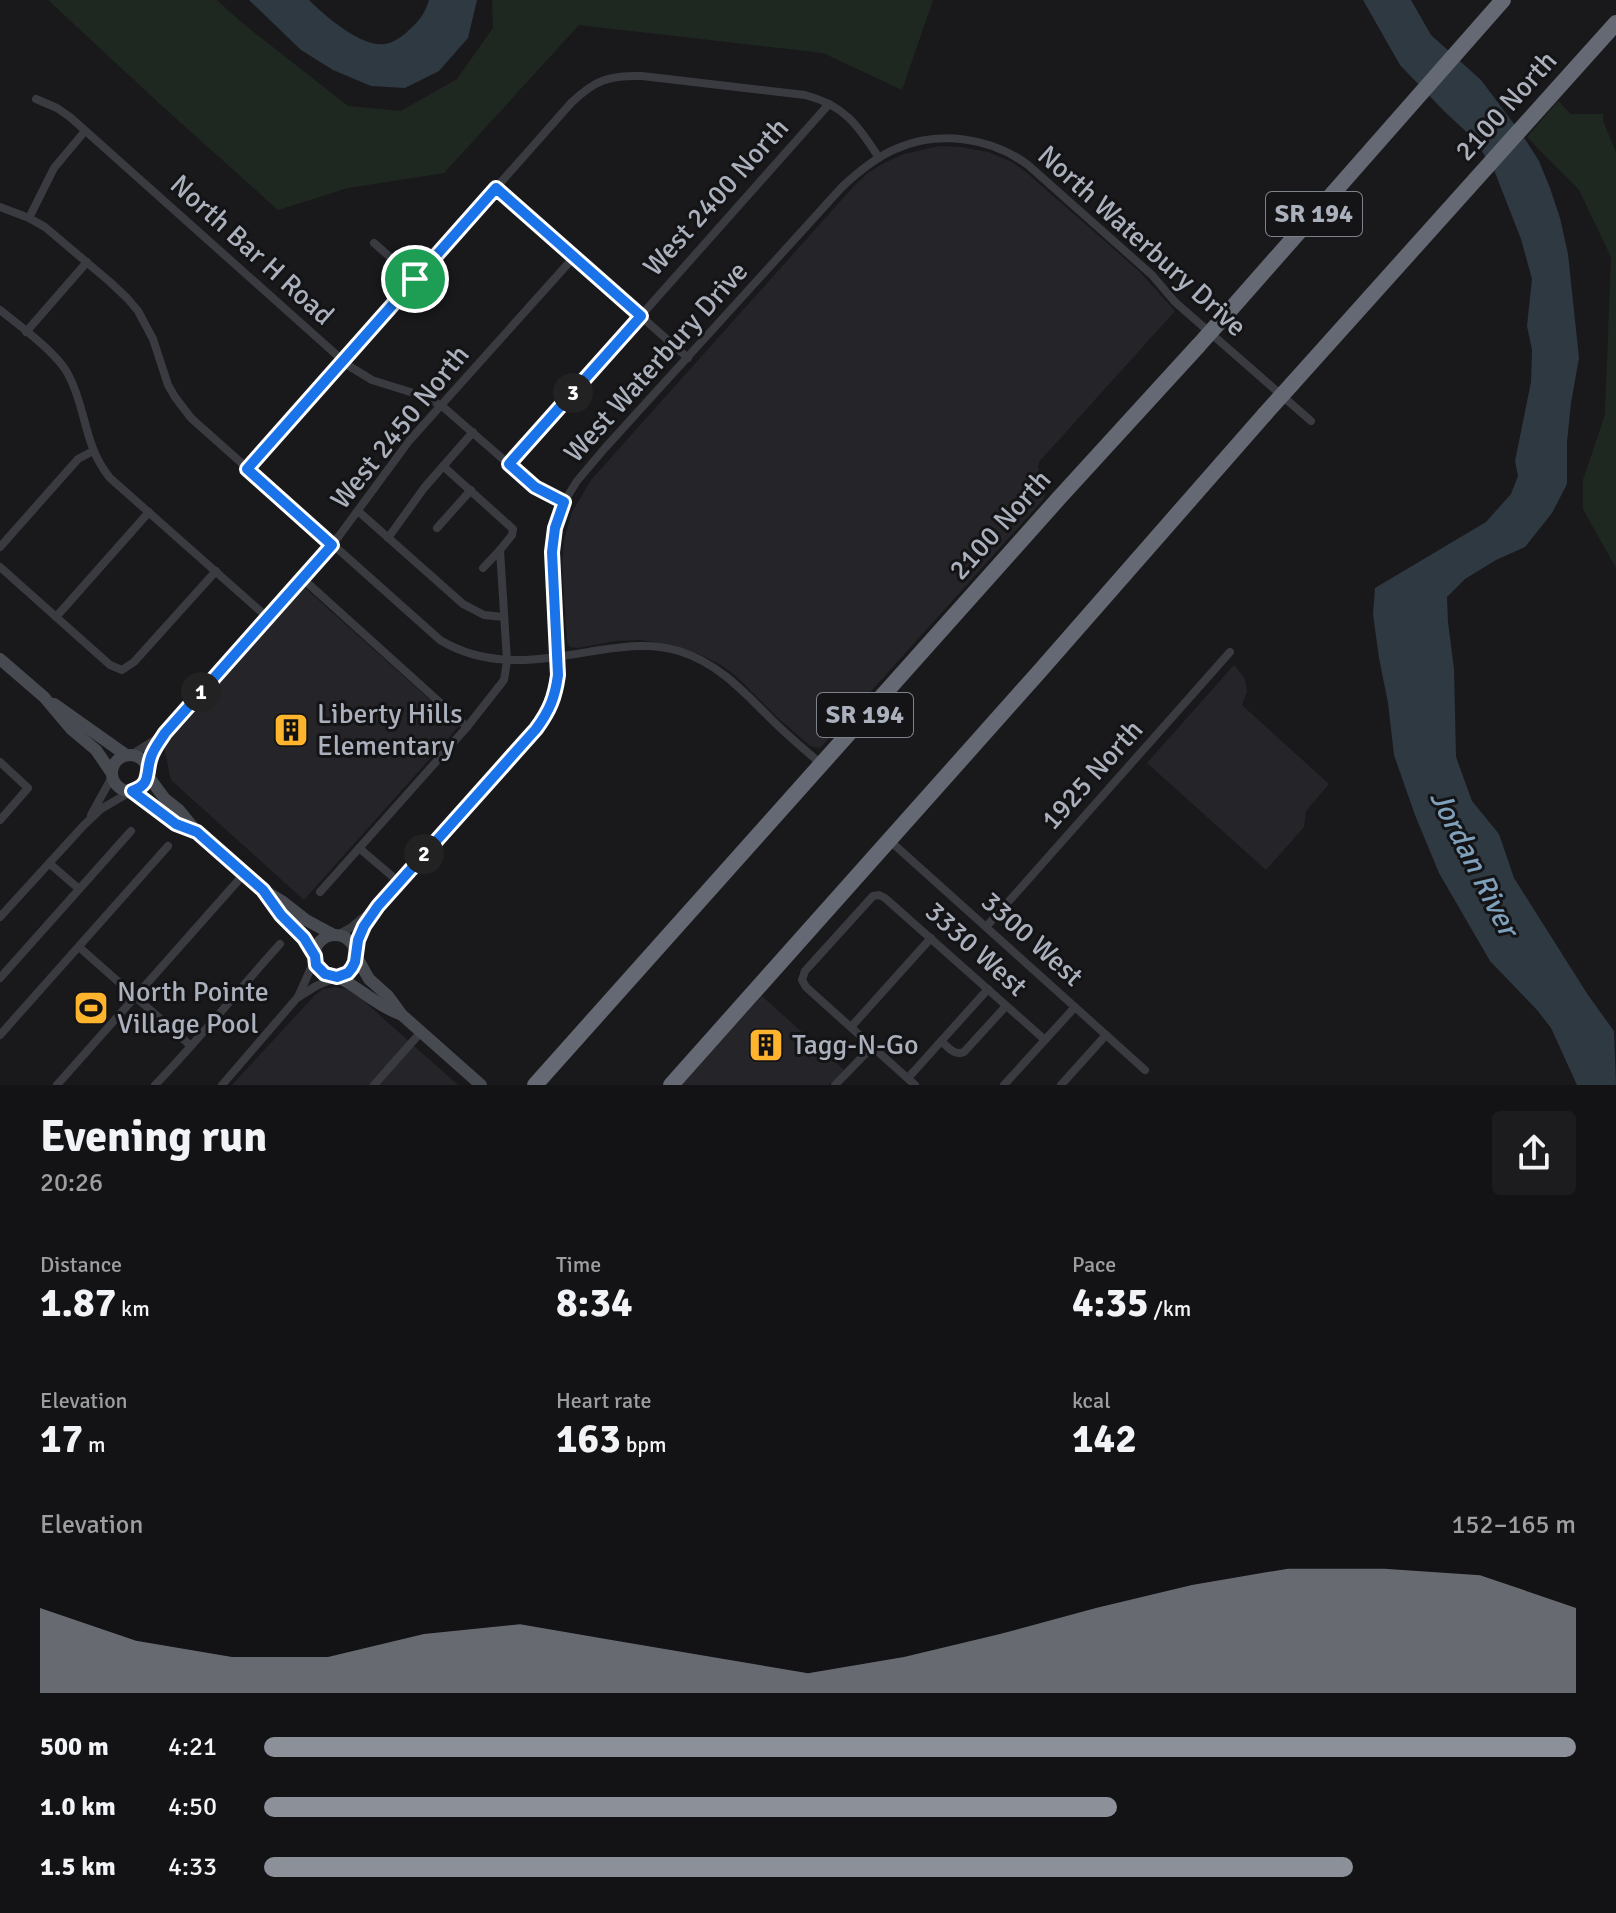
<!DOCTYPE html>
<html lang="en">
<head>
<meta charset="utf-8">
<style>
  :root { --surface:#131315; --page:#1c1c1e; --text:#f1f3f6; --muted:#9d9ea0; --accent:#8c9099 }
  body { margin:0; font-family:Signika,sans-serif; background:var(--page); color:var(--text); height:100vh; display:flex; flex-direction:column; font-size:30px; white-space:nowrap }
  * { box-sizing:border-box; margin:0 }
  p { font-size:26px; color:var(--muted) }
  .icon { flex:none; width:44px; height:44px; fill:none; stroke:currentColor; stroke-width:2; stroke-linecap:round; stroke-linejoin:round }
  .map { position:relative; height:1085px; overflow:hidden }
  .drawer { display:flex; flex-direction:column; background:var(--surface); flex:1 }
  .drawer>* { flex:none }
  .pin { position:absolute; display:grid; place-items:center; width:68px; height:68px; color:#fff; margin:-34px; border:4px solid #fff; border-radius:50%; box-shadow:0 2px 8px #0007 }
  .km { position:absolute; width:40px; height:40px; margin:-20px; border-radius:50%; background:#222; color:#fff; font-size:22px; line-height:40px; text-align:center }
  .round { display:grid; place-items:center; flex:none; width:84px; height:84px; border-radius:8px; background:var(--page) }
  .overview { display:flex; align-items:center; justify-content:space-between; height:136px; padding:0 40px }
  h1 { font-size:44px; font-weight:800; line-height:60px }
  .stats { display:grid; grid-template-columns:repeat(3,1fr); gap:12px; height:136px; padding:8px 40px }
  .stats div { display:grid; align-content:center }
  .stats b { font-size:40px; font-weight:800 }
  .stats small { font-size:22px; font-weight:400 }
  .stats p { font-size:22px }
  .chart { height:224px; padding:16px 40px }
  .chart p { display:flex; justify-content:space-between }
  .chart svg { width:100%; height:144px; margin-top:8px; fill:var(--accent); opacity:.7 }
  ul { padding:0 40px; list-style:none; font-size:26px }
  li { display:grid; grid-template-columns:128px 96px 1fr; align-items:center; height:60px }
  li i { height:20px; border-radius:10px; background:var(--accent) }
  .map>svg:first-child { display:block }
</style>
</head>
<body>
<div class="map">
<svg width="1616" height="1085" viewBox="0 0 1616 1085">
  <rect width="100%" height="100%" fill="#19191c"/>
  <g fill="#252529">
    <polygon points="939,146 961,147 988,152 1012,162 1027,173 1140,272 1175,311 1039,462 1038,467 1040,472 1033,481 1043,491 1045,495 1043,500 820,748 810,746 777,717 736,676 721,665 699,654 668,644 640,640 616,641 578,648 570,647 567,642 562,565 564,540 572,512 591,480 854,186 869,172 886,162 904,154"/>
    <polygon points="304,587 459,726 304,900 171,780 164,747"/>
    <polygon points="1234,665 1245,679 1247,692 1242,705 1329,784 1306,811 1304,827 1266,870 1147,763"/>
    <polygon points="335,987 349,990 356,994 458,1085 232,1085 315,995 323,989"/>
    <polygon points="762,996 844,1070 836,1079 828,1085 680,1085"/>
  </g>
  <g fill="#1f2820">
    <polygon points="48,0 217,0 241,22 348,106 401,111 457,79 493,28 492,0 933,0 902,90 823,53 579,25 444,173 348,188 278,210 161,105"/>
    <polygon points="1558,101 1571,114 1603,114 1603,121 1616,152 1616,568 1583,509 1583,480 1605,415 1611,257 1579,190 1527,137"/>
  </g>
  <g fill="#2e3941">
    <path d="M249,0H309C325,16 362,48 385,44C393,43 403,36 408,31C419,21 425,14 429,0H477L468,38L439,71L405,88L371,86L333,70L301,50Z"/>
    <polygon points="1363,0 1411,0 1431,35 1481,80 1523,136 1539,161 1550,188 1560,218 1568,254 1579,358 1571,403 1567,442 1567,484 1552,513 1525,547 1496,560 1465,579 1447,597 1448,622 1454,669 1456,757 1472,801 1499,834 1514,878 1588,995 1614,1031 1616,1085 1577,1085 1551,1028 1537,1010 1490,961 1439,873 1415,815 1394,755 1388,703 1379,658 1373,614 1375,588 1486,522 1511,494 1518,476 1515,461 1531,382 1532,350 1527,326 1532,279 1521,239 1494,170 1474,139 1444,111 1400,65"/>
  </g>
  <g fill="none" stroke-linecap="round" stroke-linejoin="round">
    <g stroke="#3a3b41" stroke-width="8">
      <polyline points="36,99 57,108 70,117 349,366 372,380 423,396 442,406 535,487 564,502"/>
      <polyline points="496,188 688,358"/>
      <path d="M0,207L29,218L45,227L110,282L127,298L138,311L153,339L168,385L175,397L191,418L440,640C491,671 545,659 600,650C627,646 653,643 679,651C718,663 743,691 771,719C787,735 804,749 821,764"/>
      <polyline points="29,218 54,168 85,131"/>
      <polyline points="374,243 415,279"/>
      <path d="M0,310C19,325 57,353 68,374C87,409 83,445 110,478L267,617"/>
      <polyline points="26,332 87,262"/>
      <polyline points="509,464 829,104"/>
      <path d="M247,469L571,103C595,80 609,75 642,76L805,95C844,105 858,125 879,158"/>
      <polyline points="358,511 463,604 484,615 504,617"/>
      <polyline points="437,528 471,490"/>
      <polyline points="388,538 424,488 473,432"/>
      <polyline points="0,547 78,459 93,451"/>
      <polyline points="0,567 110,665 122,670 134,662 216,571"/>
      <polyline points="483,568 500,550"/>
      <polyline points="302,578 467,727"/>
      <polyline points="56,617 149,512"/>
      <polyline points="131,755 158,738"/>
      <polyline points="0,762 28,788 0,820"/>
      <polyline points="148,771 154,751 165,733 339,536 409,441 574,257"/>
      <polyline points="91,815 112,777"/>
      <polyline points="889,840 1145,1070"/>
      <polyline points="359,848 399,882"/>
      <polyline points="49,863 79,889"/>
      <polyline points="320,892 467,727 504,680 507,661 500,550 512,535 513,529 443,466"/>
      <polyline points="0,917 84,825 101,809 130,792"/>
      <polyline points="986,927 1230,652"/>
      <polyline points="337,935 350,928 371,911"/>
      <polyline points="79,947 191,1046"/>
      <path d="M355,950C359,933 369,920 378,906L536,729C550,710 555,698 558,675L552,552L555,528L564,502L577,481L605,448L842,187C858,172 877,156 898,148C940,130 992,138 1028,165L1152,275L1175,302L1311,421"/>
      <polyline points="0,978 131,831"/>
      <polyline points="298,997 315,959"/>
      <polyline points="851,1027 931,938"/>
      <polyline points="0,1035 168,846"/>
      <path d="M941,1041C948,1047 954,1056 964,1052L1006,1006"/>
      <polyline points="908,1078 988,989"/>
      <polyline points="57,1085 244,874"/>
      <path d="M155,1085C199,1040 238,990 280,944"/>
      <polyline points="222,1085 297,998 316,986 337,977"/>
      <polyline points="374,1085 421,1032"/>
      <polyline points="835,1085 872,1047"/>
      <polyline points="915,1085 806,987 802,980 805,971 873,896 879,895 885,898 1045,1040"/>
      <polyline points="1004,1085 1075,1007"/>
      <polyline points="1061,1085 1106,1035"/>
    </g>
    <g stroke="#484a51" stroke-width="12">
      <polyline points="0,659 44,697 71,729 96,750 111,772"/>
      <polyline points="54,704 126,755"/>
      <circle cx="130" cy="773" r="18"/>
      <polyline points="148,776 165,799 179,810 197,832 263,890 283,902 306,920 334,935"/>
      <polyline points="132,791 176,824 193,831"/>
      <path d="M264,893C280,917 300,931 315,956"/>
      <circle cx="335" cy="956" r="21"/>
      <polyline points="356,956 369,979 388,996 402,1015 481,1085"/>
      <path d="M338,977C360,988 377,1006 400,1014"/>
    </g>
    <g stroke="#656973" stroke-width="16">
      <polyline points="1224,317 1503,0"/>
      <polyline points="1292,384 1616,23"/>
      <polyline points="535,1085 1059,498 1198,346"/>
      <polyline points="671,1085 1039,672 1265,414"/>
    </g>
    <g stroke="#656973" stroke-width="16">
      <polyline points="1198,346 1224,317"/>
      <polyline points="1265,414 1292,384"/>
    </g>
  </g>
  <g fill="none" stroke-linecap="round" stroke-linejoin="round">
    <g stroke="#fff" stroke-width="16">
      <path id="route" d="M496,188L641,316L509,464L535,487L564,502L555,528L552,552L558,675C555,697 550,710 536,729L378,906L364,926L358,940L355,962L352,968L348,973L337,977L325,974L316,965L315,956L304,938L281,915L263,890L197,832L176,824L132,791C152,784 145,774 151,757C154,748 160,741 165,733L332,545L247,469Z"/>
    </g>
    <use href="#route" stroke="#1a73e8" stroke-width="10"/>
  </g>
  <defs>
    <g id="building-square" transform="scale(1.8)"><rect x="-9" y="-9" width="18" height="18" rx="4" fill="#ffb42e" stroke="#141417"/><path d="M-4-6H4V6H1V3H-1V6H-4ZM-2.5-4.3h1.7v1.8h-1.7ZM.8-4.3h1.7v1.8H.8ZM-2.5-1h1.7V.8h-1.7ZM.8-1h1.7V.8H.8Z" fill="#111"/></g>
    <g id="stadium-square" transform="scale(1.8)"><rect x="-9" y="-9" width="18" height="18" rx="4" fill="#ffb42e" stroke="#141417"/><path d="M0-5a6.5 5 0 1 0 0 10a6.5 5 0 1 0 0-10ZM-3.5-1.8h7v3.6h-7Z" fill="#111"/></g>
  </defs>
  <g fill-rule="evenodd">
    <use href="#building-square" x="291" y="730"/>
    <use href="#stadium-square" x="91" y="1008"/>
    <use href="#building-square" x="766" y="1045"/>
  </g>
  <g text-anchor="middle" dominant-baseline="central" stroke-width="6" stroke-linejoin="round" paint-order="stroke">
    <g fill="#141417" stroke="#7e828a" stroke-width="2">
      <rect x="1266" y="192" width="96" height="44" rx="6"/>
      <rect x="817" y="693" width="96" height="44" rx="6"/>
    </g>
    <g font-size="26" font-weight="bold" fill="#abb1bc">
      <text x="1314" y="214">SR 194</text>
      <text x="865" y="715">SR 194</text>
    </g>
    <g font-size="28" fill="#abb1bc" stroke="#141417">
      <text transform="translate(1506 106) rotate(-48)">2100 North</text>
      <text transform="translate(716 197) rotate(-48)">West 2400 North</text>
      <text transform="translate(1142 241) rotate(42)">North Waterbury Drive</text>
      <text transform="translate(252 250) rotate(42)">North Bar H Road</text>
      <text transform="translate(656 362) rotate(-48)">West Waterbury Drive</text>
      <text transform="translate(400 427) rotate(-51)">West 2450 North</text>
      <text transform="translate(1000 525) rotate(-48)">2100 North</text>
      <text transform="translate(1092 775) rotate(-48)">1925 North</text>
      <text transform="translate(1032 939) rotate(42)">3300 West</text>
      <text transform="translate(976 949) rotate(42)">3330 West</text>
    </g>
    <g font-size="28" fill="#abb1bc" stroke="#141417" text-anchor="start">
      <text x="317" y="714">Liberty Hills<tspan x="317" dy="32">Elementary</tspan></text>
      <text x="117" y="992">North Pointe<tspan x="117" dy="32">Village Pool</tspan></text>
      <text x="792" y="1045">Tagg-N-Go</text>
    </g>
    <g font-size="30" font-style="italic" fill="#7fa0ba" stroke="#141417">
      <text transform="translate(1474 863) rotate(63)">Jordan River</text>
    </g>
  </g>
</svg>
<div class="pin" style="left:415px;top:279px;background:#1e9e55"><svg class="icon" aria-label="arrive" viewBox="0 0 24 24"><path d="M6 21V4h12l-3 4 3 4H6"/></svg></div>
<b class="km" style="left:201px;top:692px">1</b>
<b class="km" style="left:424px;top:854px">2</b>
<b class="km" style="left:573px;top:393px">3</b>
</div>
<section class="drawer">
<div class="overview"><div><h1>Evening run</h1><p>20:26</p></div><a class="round"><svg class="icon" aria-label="share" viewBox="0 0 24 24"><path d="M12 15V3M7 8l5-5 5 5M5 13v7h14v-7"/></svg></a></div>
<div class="stats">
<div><p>Distance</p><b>1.87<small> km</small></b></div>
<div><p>Time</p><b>8:34</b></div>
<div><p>Pace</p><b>4:35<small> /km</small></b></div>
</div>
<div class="stats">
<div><p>Elevation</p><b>17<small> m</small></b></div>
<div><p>Heart rate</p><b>163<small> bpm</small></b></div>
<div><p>kcal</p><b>142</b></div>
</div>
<div class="chart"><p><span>Elevation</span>152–165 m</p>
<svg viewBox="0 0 160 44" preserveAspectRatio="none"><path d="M0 44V18L10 28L20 33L30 33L40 26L50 23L60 28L70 33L80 38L90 33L100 26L110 18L120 11L130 6L140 6L150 8L160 18V44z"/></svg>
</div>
<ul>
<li><b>500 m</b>4:21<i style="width:100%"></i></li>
<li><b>1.0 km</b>4:50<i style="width:65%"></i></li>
<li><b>1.5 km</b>4:33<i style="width:83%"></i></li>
</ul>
</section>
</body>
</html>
